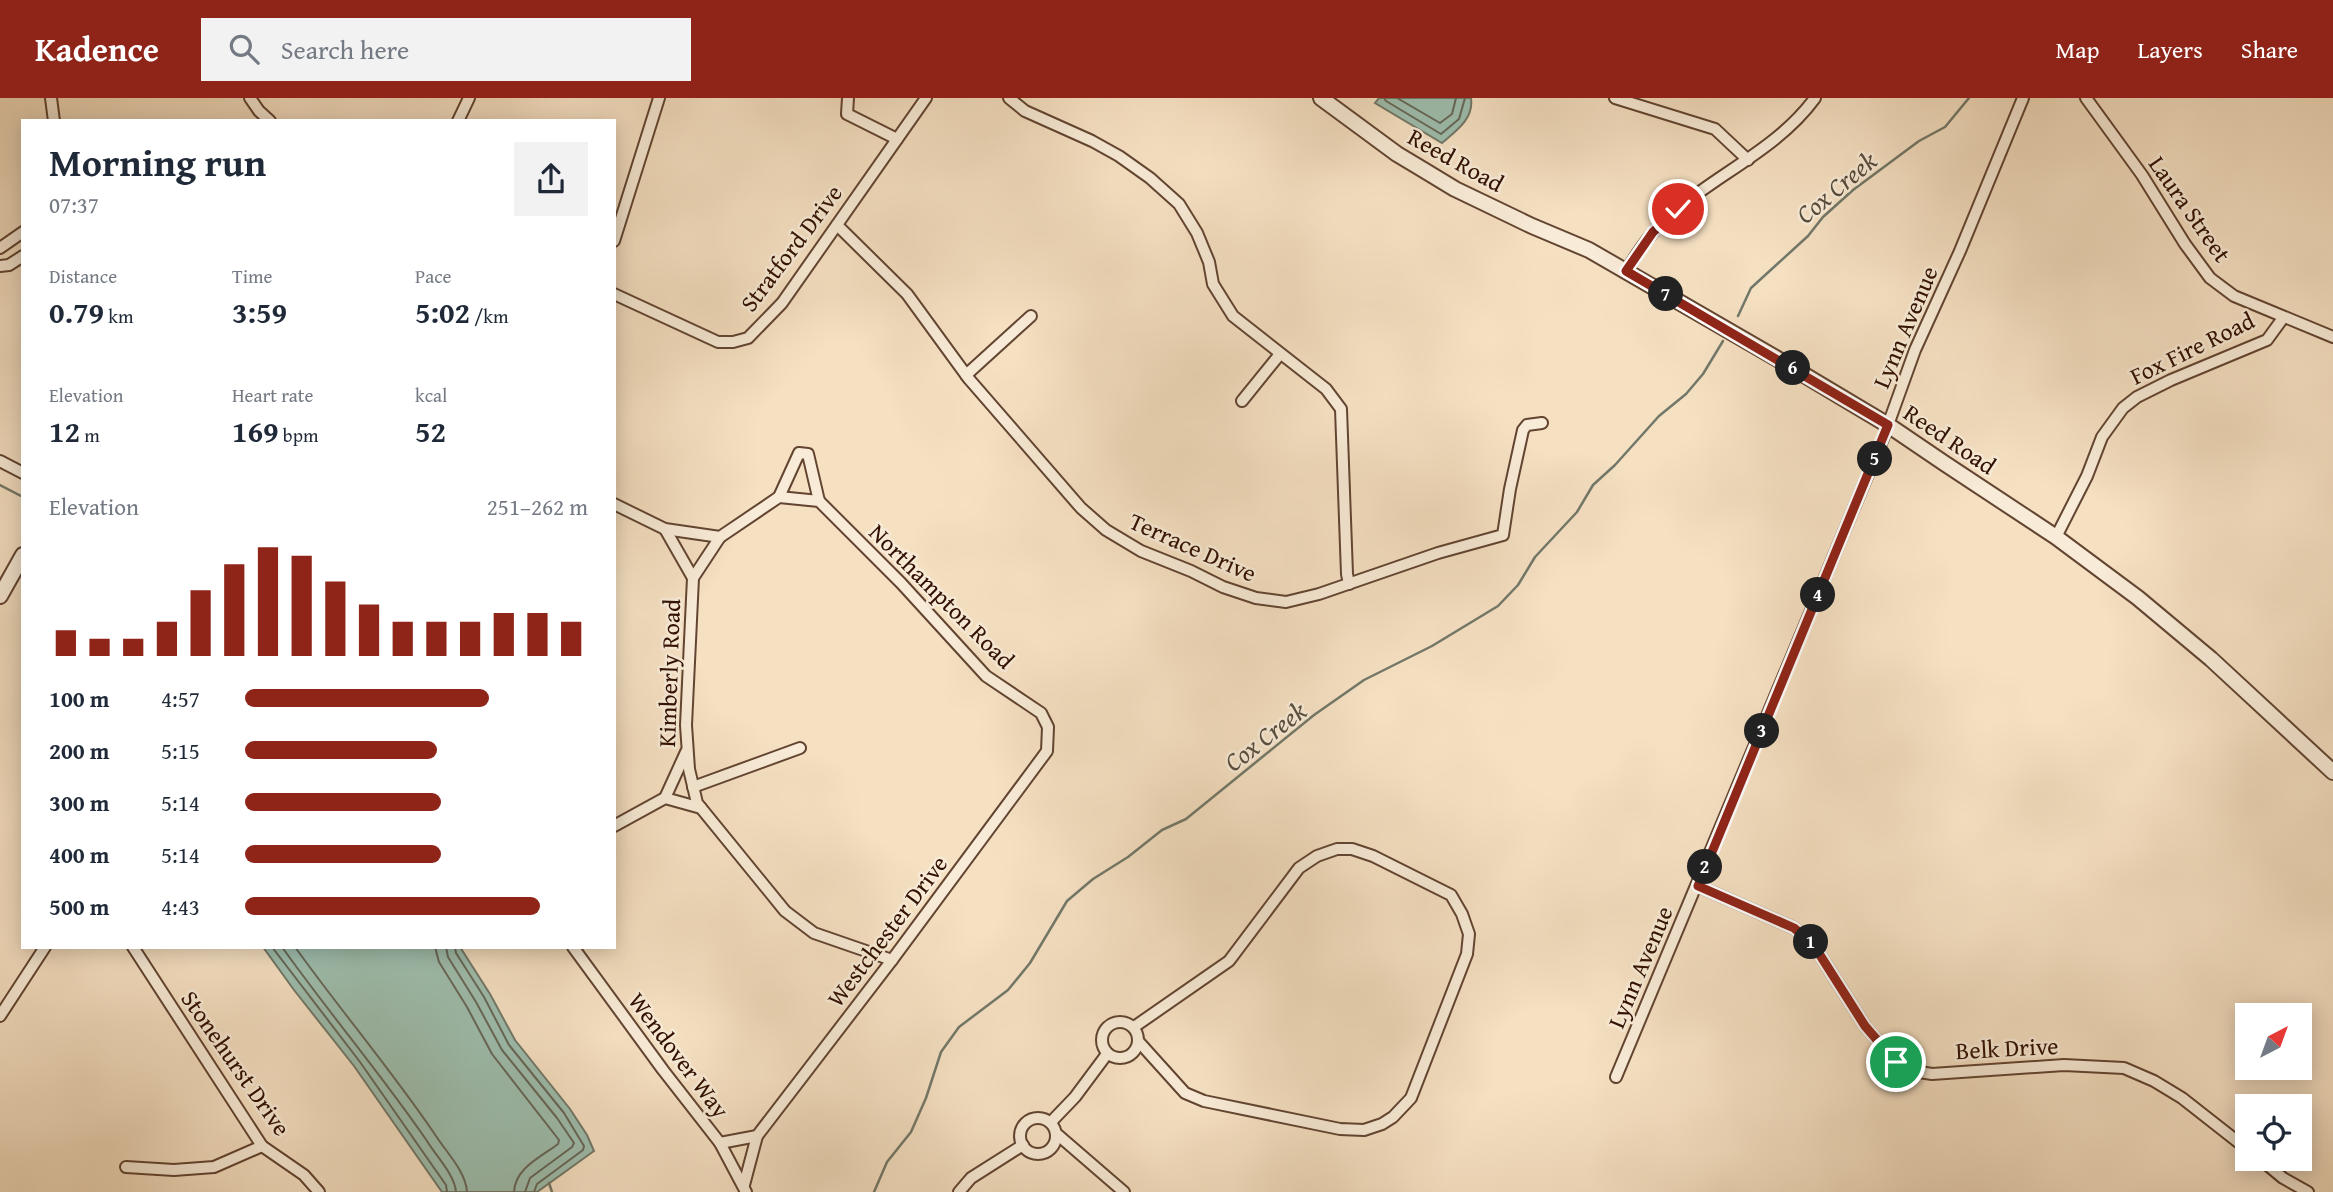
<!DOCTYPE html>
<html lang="en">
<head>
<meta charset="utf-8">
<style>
  :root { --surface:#fff; --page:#f2f2f3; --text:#1f2937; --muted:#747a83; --accent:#8f2418 }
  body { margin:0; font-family:"Gentium Book Plus",serif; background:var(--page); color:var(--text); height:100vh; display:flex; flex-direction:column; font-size:26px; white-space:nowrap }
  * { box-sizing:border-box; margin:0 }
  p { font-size:23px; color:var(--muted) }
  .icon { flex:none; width:38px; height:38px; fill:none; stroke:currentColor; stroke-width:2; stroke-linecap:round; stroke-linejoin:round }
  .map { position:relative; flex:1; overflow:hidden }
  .drawer { position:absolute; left:21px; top:21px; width:595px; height:830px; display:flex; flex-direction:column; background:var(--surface); border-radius:0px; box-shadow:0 4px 18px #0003 }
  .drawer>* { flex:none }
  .needle { width:46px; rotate:41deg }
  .fabs { position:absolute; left:2235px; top:905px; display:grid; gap:14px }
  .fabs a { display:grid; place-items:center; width:77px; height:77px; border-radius:0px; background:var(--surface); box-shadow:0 4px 18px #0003; font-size:35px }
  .pin { position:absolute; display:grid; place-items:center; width:60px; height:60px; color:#fff; margin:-30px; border:4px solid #fff; border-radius:50%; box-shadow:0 2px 7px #0007 }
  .km { position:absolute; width:35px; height:35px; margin:-18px; border-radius:50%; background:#222; color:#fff; font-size:19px; line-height:35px; text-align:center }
  .round { display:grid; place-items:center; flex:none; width:74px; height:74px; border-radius:0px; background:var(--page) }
  .summary { display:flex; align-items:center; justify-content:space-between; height:119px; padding:0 28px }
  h1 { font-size:38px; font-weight:700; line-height:52px }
  .metrics { display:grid; grid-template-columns:repeat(3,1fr); gap:10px; height:119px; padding:7px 28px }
  .metrics div { display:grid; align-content:center }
  .metrics b { font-size:30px; font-weight:700 }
  .metrics small { font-size:19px; font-weight:400 }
  .metrics p { font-size:19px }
  .chart { height:196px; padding:14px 28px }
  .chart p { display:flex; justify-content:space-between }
  .chart svg { width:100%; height:126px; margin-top:7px; stroke:var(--accent); stroke-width:6 }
  ul { padding:0 28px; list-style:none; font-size:23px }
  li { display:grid; grid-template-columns:112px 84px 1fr; align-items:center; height:52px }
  li i { height:18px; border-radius:9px; background:var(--accent) }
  header { display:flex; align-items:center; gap:42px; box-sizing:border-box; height:98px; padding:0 35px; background:var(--accent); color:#fff }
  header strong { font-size:33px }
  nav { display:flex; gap:38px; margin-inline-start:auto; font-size:24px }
  .search { width:490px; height:63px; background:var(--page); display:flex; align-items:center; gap:18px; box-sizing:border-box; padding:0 24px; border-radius:0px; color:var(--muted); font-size:26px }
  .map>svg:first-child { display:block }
</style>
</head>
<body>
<header>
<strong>Kadence</strong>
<div class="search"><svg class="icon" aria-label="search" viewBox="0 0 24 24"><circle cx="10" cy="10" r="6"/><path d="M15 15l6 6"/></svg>Search here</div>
<nav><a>Map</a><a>Layers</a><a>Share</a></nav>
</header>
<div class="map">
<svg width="2333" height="1094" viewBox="0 0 2333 1094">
  <rect width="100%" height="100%" fill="#f5e0c2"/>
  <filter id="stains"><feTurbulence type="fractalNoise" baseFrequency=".00286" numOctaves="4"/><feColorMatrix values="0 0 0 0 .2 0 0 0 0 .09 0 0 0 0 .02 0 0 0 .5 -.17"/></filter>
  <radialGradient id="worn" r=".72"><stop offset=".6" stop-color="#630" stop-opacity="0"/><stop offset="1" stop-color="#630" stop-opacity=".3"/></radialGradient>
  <g fill="#9dbeae" stroke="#727869" stroke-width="2">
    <path d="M1379,0H1471C1474,21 1456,33 1442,45L1375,5Z"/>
    <polygon points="263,849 460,849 490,896 515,942 570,1011 587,1037 594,1053 537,1094 442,1094 354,968 294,892"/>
  </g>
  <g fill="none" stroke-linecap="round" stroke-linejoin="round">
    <g stroke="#676758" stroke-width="2">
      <polyline points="1384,0 1386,3 1441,36 1459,21 1465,0"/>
      <polyline points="1397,0 1440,25 1452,16 1456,0"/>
      <polyline points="272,849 360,964 446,1087 447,1094"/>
      <path d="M282,849C329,915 381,976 427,1043C436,1058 455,1077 456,1094"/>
      <path d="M295,849C341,913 392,973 436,1038C447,1055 466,1074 467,1094"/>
      <path d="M435,849L439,864L467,909L492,956L559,1042L558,1046C541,1059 515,1070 514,1094"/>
      <polyline points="446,849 448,859 476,904 502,952 557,1020 574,1045 572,1049 530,1080 525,1094"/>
      <polyline points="455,849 456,855 484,899 509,947 564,1015 584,1048 583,1052 537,1086 534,1094"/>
    </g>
    <g stroke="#727869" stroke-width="2.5">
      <polyline points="1738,218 1751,190 1808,138 1823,119 1853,92 1919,43 1945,29 1969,0"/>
      <polyline points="0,387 23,399"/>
      <polyline points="549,1085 552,1094"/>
      <polyline points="874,1094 887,1064 911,1034 926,1000 941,954 959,929 1008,892 1030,865 1067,803 1093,781 1128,759 1162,732 1186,721 1314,617 1364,582 1432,548 1498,508 1518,487 1535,459 1577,414 1593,387 1615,367 1659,318 1686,296 1703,276 1723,243"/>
    </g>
    <g stroke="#624431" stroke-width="14">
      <g id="minor">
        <polyline points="51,0 54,23"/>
        <polyline points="250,0 259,13 270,23"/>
        <polyline points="848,0 847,16 897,41"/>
        <polyline points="1009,0 1025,13 1092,43 1119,58 1150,80 1179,106 1197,135 1209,164 1213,186 1233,218 1326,291 1341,311 1347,476 1349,486"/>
        <polyline points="1615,0 1715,31 1748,62"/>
        <polyline points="2086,0 2142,77 2185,146 2210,180 2234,198 2333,239"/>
        <polyline points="458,23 469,0"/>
        <polyline points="837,127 907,196 969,281 1081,410 1106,432 1141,453 1191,473 1223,489 1256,500 1286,504 1319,496 1438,455 1503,437 1510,391 1523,332 1527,327 1542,325"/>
        <polyline points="614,143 659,0"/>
        <polyline points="0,150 23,134"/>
        <polyline points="0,168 9,167 23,158"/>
        <path d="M1626,173C1639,153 1651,134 1669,118C1716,76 1777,52 1815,0"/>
        <polyline points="614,196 718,244 733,244 748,240 782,205 926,0"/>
        <polyline points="966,277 1031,218"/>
        <polyline points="1242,303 1280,256"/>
        <polyline points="0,363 23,375"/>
        <polyline points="779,399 799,355 808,356 819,403"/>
        <polyline points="614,406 665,431 720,439 779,399 819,403 901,485 986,578 1041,615 1048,629 1047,653 892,862 757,1038 720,1045"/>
        <polyline points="665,431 693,480"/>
        <polyline points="720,439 693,480 686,627 689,671 697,705 785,813 814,835 892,862"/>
        <polyline points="2056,439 2087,378 2102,339 2123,310 2137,299 2171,282 2267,242 2283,220"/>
        <polyline points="693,689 800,650"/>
        <polyline points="665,700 686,654"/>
        <polyline points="614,728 665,700 701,710"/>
        <polyline points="1698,788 1794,830 1813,846 1865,928 1896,964 1913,973 1932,976 2064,967 2124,970 2154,983 2182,1000 2247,1051"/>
        <polyline points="133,849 262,1048 304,1077 319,1094"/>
        <polyline points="573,849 663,972 720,1045 746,1094"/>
        <polyline points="0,918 45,849"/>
        <circle cx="1120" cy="942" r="18"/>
        <polyline points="1134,929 1229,863 1299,770 1317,758 1337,751 1352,751 1373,758 1451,797 1462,816 1469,836 1467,856 1411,1000 1393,1019 1382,1026 1364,1032 1340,1031 1204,1003 1185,995 1139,944"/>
        <polyline points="1616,979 1884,338 1915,252 1960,153 2023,0"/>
        <circle cx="1038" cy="1038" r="18"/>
        <polyline points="1051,1024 1075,999 1107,956"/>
        <polyline points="1058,1037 1124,1094"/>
        <polyline points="2259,1060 2283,1080 2308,1094"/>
        <polyline points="126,1069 174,1072 214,1069 262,1048"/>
        <polyline points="744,1087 757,1038"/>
        <polyline points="959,1094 971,1080 1023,1047"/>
      </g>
    </g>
    <g stroke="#624431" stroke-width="18">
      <g id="tertiary">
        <polyline points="1321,0 1397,56 1422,71 1455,91 1532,128 1589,152 1781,263 1888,327 1944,365 2056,439 2138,500 2211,561 2333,674"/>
        <polyline points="0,498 23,457"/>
      </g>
    </g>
    <use href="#minor" stroke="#f8ebd7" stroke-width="10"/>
    <use href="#tertiary" stroke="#f8ebd7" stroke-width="14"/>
  </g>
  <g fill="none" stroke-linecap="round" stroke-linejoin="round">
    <g stroke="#fff" stroke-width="14">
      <polyline id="route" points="1678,111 1653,134 1626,173 1888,327 1698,788 1794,830 1813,846 1865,928 1896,964"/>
    </g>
    <use href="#route" stroke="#8f2418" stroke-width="9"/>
  </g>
  <g text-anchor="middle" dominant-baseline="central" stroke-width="5" stroke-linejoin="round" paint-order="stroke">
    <g font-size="24" fill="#311001" stroke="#f8ebd7">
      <text transform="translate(1456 62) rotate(29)">Reed Road</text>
      <text transform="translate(2190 111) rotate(55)">Laura Street</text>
      <text transform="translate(791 150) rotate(-53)">Stratford Drive</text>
      <text transform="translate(1905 229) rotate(-67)">Lynn Avenue</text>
      <text transform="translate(2192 250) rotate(-26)">Fox Fire Road</text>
      <text transform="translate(1950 341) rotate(34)">Reed Road</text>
      <text transform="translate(1193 449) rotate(24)">Terrace Drive</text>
      <text transform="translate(942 498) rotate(45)">Northampton Road</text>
      <text transform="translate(669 575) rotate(-88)">Kimberly Road</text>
      <text transform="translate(887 833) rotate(-53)">Westchester Drive</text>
      <text transform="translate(1640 869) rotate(-67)">Lynn Avenue</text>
      <text transform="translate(2007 950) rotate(-3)">Belk Drive</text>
      <text transform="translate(679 957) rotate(53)">Wendover Way</text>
      <text transform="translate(236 965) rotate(55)">Stonehurst Drive</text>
    </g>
    <g font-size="26" font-style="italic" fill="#574d3e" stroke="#f8ebd7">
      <text transform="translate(1836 89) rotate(-40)">Cox Creek</text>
      <text transform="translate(1265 638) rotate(-38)">Cox Creek</text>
    </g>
  </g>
  <rect width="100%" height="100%" filter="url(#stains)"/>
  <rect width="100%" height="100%" fill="url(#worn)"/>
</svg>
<div class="fabs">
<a><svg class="needle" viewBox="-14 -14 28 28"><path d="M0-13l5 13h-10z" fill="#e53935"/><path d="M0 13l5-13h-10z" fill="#747a83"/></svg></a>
<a><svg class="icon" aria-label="locate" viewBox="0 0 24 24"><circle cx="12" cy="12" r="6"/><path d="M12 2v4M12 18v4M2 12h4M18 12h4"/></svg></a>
</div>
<div class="pin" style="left:1896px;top:964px;background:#1e9e55"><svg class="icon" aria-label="arrive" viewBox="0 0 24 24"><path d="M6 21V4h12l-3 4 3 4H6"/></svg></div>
<div class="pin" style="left:1678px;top:111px;background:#d93025"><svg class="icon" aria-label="check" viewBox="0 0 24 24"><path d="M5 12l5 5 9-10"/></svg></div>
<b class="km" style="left:1811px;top:844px">1</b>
<b class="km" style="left:1705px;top:769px">2</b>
<b class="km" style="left:1762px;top:633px">3</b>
<b class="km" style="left:1818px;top:497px">4</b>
<b class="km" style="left:1875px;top:361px">5</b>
<b class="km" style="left:1793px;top:270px">6</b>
<b class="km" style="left:1666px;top:196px">7</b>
<section class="drawer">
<div class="summary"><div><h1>Morning run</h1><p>07:37</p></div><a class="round"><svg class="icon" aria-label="share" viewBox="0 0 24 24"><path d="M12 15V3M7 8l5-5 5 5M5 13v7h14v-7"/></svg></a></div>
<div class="metrics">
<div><p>Distance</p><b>0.79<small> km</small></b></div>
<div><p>Time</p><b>3:59</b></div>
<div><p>Pace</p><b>5:02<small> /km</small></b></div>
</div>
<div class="metrics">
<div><p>Elevation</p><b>12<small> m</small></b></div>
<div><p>Heart rate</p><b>169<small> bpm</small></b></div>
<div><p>kcal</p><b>52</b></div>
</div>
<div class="chart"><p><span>Elevation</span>251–262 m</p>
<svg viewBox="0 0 160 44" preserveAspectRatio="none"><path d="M5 44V35M15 44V38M25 44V38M35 44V32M45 44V21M55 44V12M65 44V6M75 44V9M85 44V18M95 44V26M105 44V32M115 44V32M125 44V32M135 44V29M145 44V29M155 44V32"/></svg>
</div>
<ul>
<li><b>100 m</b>4:57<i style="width:71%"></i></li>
<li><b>200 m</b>5:15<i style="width:56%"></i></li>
<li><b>300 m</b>5:14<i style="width:57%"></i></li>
<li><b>400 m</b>5:14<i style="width:57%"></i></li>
<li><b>500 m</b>4:43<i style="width:86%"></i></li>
</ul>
</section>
</div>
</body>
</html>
